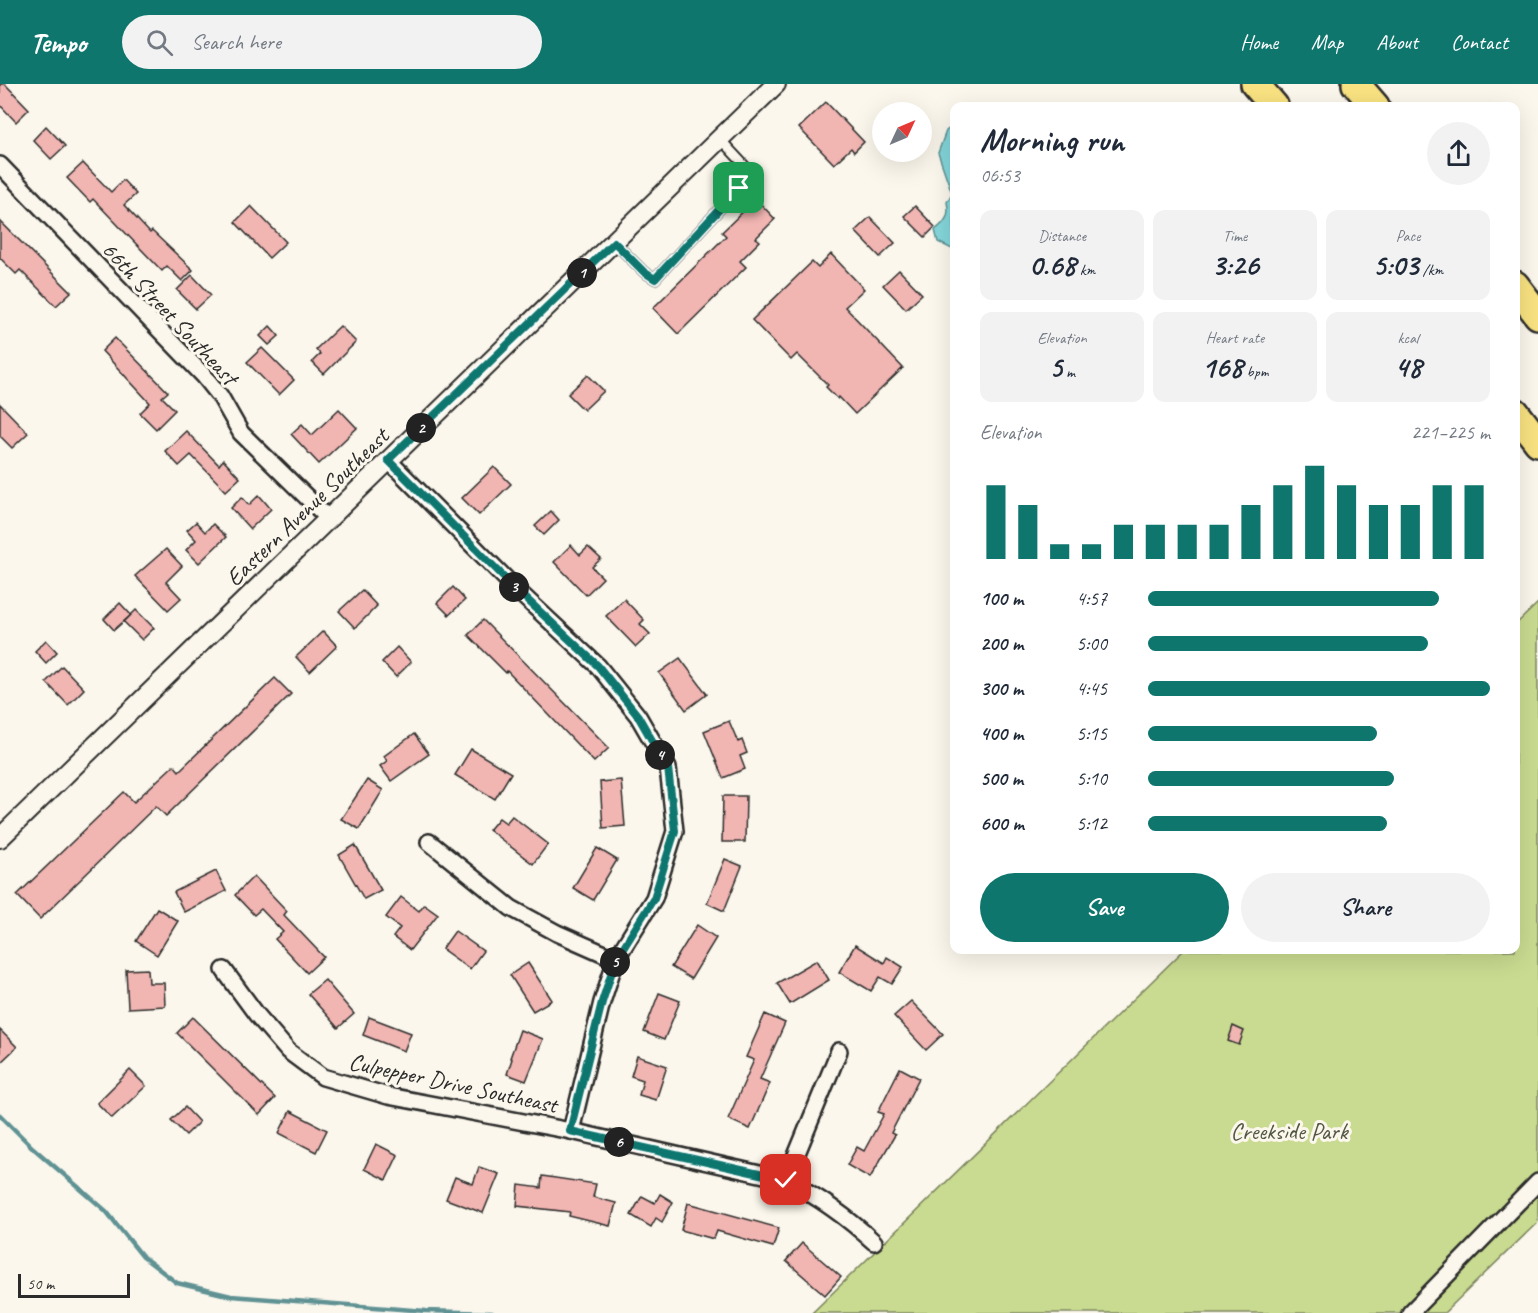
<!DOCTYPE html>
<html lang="en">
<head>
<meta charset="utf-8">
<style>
  :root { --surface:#fff; --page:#f2f2f3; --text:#1f2937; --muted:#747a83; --accent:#0f766e }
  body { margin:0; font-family:Caveat,sans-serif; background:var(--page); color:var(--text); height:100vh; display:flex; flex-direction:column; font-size:22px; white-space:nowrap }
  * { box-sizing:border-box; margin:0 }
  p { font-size:20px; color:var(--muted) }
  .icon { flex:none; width:33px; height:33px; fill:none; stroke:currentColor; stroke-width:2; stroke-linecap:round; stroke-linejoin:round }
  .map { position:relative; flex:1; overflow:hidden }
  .panel { position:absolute; left:950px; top:18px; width:570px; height:852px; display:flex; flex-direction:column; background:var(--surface); border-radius:12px; box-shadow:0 6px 24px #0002 }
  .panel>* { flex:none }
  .needle { width:39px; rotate:46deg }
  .controls { position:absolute; left:872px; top:18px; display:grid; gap:12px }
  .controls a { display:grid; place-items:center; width:60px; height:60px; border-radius:50%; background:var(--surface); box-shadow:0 6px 24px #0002; font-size:30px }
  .scale { position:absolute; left:18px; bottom:15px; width:112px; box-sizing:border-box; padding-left:6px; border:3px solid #2b2b2b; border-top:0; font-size:16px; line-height:21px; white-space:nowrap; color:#2b2b2b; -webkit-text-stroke:4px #fbf7ec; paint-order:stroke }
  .pin { position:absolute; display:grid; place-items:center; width:51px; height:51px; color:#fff; margin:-26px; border-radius:12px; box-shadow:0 3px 9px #0006 }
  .km { position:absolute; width:30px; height:30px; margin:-15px; border-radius:50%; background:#222; color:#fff; font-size:16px; line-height:30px; text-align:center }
  .round { display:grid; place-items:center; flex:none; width:63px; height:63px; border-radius:32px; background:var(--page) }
  .overview { display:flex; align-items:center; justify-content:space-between; height:102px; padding:0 30px }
  h1 { font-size:33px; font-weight:800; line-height:45px }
  .figures { display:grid; grid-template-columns:repeat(3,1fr); gap:9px; height:102px; padding:6px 30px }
  .figures div { display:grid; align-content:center; border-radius:12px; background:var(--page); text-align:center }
  .figures b { font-size:30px; font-weight:800 }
  .figures small { font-size:16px; font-weight:400 }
  .figures p { font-size:16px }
  .chart { height:168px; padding:12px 30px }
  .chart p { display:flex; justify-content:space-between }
  .chart svg { width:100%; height:108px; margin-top:6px; stroke:var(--accent); stroke-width:6 }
  .action { display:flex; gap:12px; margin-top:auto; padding:12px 30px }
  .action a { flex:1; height:69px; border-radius:36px; background:var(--accent); color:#fff; font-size:24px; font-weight:800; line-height:69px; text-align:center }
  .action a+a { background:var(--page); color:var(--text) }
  ul { padding:0 30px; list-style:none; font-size:20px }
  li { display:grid; grid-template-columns:96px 72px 1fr; align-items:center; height:45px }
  li i { height:15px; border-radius:8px; background:var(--accent) }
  header { display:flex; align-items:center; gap:36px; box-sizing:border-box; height:84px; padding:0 30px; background:var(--accent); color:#fff }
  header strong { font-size:28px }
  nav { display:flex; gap:33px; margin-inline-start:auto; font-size:21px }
  .search { width:420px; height:54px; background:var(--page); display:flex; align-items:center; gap:15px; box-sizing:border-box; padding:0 21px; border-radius:33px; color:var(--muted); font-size:22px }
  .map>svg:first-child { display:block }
</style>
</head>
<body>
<header>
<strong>Tempo</strong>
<div class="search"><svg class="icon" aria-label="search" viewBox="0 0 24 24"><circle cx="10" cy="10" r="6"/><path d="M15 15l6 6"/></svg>Search here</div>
<nav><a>Home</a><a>Map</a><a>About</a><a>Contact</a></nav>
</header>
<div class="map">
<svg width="1538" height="1229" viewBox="0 0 1538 1229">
  <rect width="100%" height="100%" fill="#fbf7ec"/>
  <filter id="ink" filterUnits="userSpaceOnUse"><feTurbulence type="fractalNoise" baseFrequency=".0167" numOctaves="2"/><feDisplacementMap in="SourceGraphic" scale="12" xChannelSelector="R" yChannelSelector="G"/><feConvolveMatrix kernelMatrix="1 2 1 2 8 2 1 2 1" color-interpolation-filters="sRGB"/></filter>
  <g filter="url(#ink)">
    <polygon fill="#c9db90" stroke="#7a835e" stroke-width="1.5" points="1538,519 1538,1138 1444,1229 812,1229 1184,866 1515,866 1515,541"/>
    <path fill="#84d6da" stroke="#609294" stroke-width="1.5" d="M954,41V166L938,158L935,146C946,138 950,131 947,118L952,109L938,69L946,47Z"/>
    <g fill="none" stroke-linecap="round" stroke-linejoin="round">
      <polyline stroke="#609294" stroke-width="4.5" points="0,1031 32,1063 106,1127 143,1173 177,1199 231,1212 426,1227 492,1229"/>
    </g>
    <g fill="#f1b5b2" stroke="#2b2b2b" stroke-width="1.5">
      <polygon points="0,0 5,0 29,25 16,38 0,21"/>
      <polygon points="826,18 864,58 854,68 851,64 834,80 799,44"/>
      <polygon points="46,42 65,62 51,75 33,56"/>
      <polygon points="83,79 111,108 123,96 136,110 124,121 150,149 152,147 193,186 182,197 167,182 162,187 93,115 90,118 67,94"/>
      <polygon points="756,115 775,135 756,154 760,157 740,177 746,183 678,250 653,224 726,152 722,148"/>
      <polygon points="251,122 286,158 269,174 235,138"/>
      <polygon points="915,122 935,143 925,153 904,132"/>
      <polygon points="870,133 895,159 880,173 855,147"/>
      <polygon points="0,137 71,208 56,222 20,186 16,190 0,174"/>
      <polygon points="831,170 864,205 845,223 903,284 855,330 839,313 838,315 826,303 828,301 797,270 791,276 752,236 812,178 818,184"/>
      <polygon points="899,186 922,210 906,225 883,201"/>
      <polygon points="192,191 211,211 196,225 177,206"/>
      <polygon points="270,242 279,252 269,261 260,252"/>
      <polygon points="340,242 356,258 324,290 312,278 320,270 316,265"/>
      <polygon points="115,254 168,308 162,313 175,326 156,345 140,329 150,319 102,267"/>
      <polygon points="262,264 294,296 279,311 247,278"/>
      <polygon points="588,291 604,307 584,326 568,310"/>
      <polygon points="0,320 28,349 12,364 0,352"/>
      <polygon points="339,325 357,344 319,380 291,350 302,340 312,351"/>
      <polygon points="186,347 219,381 223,376 240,394 226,407 191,371 179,382 165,367"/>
      <polygon points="494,383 511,400 479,431 462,414"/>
      <polygon points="259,411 271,425 250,445 231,424 242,413 249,421"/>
      <polygon points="551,427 559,436 544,451 535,442"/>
      <polygon points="196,438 205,448 213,440 226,453 199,479 186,466 196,456 187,446"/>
      <polygon points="571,461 580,471 588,463 601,475 592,483 603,494 586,511 554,478"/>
      <polygon points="166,465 182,482 166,498 181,514 168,526 135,492"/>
      <polygon points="453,503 465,516 449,531 437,519"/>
      <polygon points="362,506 377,522 355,544 339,527"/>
      <polygon points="624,515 644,536 640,540 650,550 636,563 606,532"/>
      <polygon points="120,519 131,531 114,546 104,535"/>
      <polygon points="136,526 154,544 142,556 124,538"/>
      <polygon points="483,536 609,664 594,678 507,587 506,589 468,551"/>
      <polygon points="323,547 337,562 310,588 296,573"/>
      <polygon points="46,556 57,568 46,579 35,567"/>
      <polygon points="397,563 411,578 396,593 382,578"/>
      <polygon points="680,574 707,610 686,626 659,589"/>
      <polygon points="62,582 84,605 68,621 46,598"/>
      <polygon points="275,594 291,610 166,732 156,722 40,835 17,811 124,708 134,718 174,681 179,687"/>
      <polygon points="729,637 738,658 742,656 747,669 740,672 745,685 723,694 704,647"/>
      <polygon points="414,650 429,670 391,697 380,682 387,677 384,672"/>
      <polygon points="471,665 511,689 495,715 455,691"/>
      <polygon points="367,696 383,706 359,745 341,735"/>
      <polygon points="621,696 625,742 603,744 600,698"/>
      <polygon points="723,712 746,712 745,758 722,758"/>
      <polygon points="512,732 548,760 533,780 489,746 499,734 506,739"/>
      <polygon points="355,761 381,806 364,815 339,771"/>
      <polygon points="597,764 617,776 593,816 573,804"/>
      <polygon points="725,775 742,782 724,827 707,819"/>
      <polygon points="216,787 226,807 184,828 174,808"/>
      <polygon points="254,792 287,827 284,831 324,873 307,889 275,855 283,848 261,825 254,831 235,811"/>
      <polygon points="401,813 419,827 424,820 438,830 410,866 393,853 400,844 386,833"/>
      <polygon points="157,824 178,837 157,871 136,857"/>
      <polygon points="697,841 716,854 691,895 671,883"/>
      <polygon points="455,847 483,867 470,885 442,865"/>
      <polygon points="855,861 884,879 887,873 903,883 892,900 880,893 871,907 839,888"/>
      <polygon points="817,876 829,896 790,920 777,899"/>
      <polygon points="528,879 552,916 533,927 510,891"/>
      <polygon points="148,885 149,899 164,899 165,922 128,924 126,886"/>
      <polygon points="325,896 354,930 338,944 308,910"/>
      <polygon points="659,909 680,917 664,956 644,948"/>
      <polygon points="911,917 943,950 926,966 894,932"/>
      <polygon points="765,930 785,939 760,995 770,999 750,1045 728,1035 754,976 746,973"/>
      <polygon points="193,933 275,1014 259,1031 177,949"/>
      <polygon points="369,933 411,949 404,967 363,951"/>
      <polygon points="1233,942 1244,947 1239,961 1228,957"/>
      <polygon points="0,946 17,963 0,979"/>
      <polygon points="520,946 543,955 526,997 507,990 512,975 510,974"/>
      <polygon points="637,972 667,982 656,1016 639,1011 643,996 631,992"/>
      <polygon points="900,984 919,994 891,1049 895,1051 870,1094 847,1081 857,1063 864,1067 884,1030 878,1028"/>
      <polygon points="130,986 146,1002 112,1034 97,1019"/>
      <polygon points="185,1023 199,1038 186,1051 171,1036"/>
      <polygon points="290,1027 327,1046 316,1068 279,1049"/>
      <polygon points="376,1060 398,1071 386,1096 364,1085"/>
      <polygon points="479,1083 499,1090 483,1129 446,1115 455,1093 473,1100"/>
      <polygon points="542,1092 596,1100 593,1113 616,1119 610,1142 569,1132 570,1128 517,1122 519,1101 541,1104"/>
      <polygon points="660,1110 673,1118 662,1138 656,1134 651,1143 631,1131 642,1112 655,1119"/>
      <polygon points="688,1119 779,1144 773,1163 717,1147 714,1155 681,1146"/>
      <polygon points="802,1159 841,1193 825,1211 786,1177"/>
    </g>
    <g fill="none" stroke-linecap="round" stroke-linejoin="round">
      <g stroke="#2b2b2b" stroke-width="12">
        <polyline id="service" points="615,159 644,188 655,195 739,104 749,86 721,56"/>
      </g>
      <g stroke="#2b2b2b" stroke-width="20">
        <g id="minor">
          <polyline points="0,81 204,292 220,312 241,349 329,435"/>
          <polyline points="388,376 521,510 598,582 638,632 668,684 675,747 654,814 616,875 602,918 571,1047"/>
          <polyline points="429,758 511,824 557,849 616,875"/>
          <path d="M224,886L257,931L288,967L323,993L388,1012L571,1047L786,1096C819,1113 847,1133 874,1158"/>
          <polyline points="786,1096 839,967"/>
          <polyline points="1410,1229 1538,1098"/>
        </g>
      </g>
      <g stroke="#2b2b2b" stroke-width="22">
        <polyline id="tertiary" points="0,754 776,0"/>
      </g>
      <g stroke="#2b2b2b" stroke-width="32">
        <g id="motorway">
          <polyline points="1255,0 1274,22"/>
          <polyline points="1356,0 1375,22"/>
          <polyline points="1515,201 1538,231"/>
          <polyline points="1515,328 1538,358"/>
        </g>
      </g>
      <use href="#service" stroke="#fbf7ec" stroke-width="8"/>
      <use href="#minor" stroke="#fbf7ec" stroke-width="15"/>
      <use href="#tertiary" stroke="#fbf7ec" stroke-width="18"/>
      <use href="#motorway" stroke="#f8e281" stroke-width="27"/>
    </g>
  </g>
  <g fill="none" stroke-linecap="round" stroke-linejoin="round" filter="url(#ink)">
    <g stroke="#fff" stroke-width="12">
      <polyline id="route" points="739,104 655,195 644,188 614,158 388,376 521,510 598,582 638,632 668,684 675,747 654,814 616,875 602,918 570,1047 786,1096"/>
    </g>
    <use href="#route" stroke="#0f766e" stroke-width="8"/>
  </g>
  <g text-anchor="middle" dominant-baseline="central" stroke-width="6" stroke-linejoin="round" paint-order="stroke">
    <g font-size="24" fill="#2b2b2b" stroke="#fbf7ec">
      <text transform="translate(170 229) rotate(47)">66th Street Southeast</text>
      <text transform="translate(307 423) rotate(-44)">Eastern Avenue Southeast</text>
      <text transform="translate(453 999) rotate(12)">Culpepper Drive Southeast</text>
    </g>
    <g font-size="24" fill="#525744" stroke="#fbf7ec">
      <text x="1289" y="1047">Creekside Park</text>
    </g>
  </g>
</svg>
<div class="controls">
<a><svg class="needle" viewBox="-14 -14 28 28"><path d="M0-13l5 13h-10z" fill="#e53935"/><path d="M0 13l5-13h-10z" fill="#747a83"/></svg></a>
</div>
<div class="scale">50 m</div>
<div class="pin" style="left:739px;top:104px;background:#1e9e55"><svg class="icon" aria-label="arrive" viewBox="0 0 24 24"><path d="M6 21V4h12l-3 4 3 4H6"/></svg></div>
<div class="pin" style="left:786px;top:1096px;background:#d93025"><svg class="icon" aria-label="check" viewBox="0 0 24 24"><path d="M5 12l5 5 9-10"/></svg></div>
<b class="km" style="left:582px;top:189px">1</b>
<b class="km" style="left:421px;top:344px">2</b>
<b class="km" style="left:514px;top:503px">3</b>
<b class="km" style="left:660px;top:671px">4</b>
<b class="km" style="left:615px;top:878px">5</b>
<b class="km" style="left:619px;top:1058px">6</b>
<section class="panel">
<div class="overview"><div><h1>Morning run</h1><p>06:53</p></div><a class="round"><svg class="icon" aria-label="share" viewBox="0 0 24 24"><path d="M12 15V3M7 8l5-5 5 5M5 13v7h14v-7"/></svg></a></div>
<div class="figures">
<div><p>Distance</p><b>0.68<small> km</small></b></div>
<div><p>Time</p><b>3:26</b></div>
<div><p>Pace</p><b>5:03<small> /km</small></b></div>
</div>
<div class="figures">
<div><p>Elevation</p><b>5<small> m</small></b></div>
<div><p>Heart rate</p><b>168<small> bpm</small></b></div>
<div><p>kcal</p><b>48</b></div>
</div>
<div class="chart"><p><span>Elevation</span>221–225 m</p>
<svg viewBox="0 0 160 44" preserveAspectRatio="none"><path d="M5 44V14M15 44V22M25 44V38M35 44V38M45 44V30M55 44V30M65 44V30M75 44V30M85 44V22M95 44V14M105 44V6M115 44V14M125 44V22M135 44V22M145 44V14M155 44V14"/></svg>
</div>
<ul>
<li><b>100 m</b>4:57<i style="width:85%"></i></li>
<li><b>200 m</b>5:00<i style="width:82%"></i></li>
<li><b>300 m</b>4:45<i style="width:100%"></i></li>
<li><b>400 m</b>5:15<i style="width:67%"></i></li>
<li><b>500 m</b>5:10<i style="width:72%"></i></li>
<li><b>600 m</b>5:12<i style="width:70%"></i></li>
</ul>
<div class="action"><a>Save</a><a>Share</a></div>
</section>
</div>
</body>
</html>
